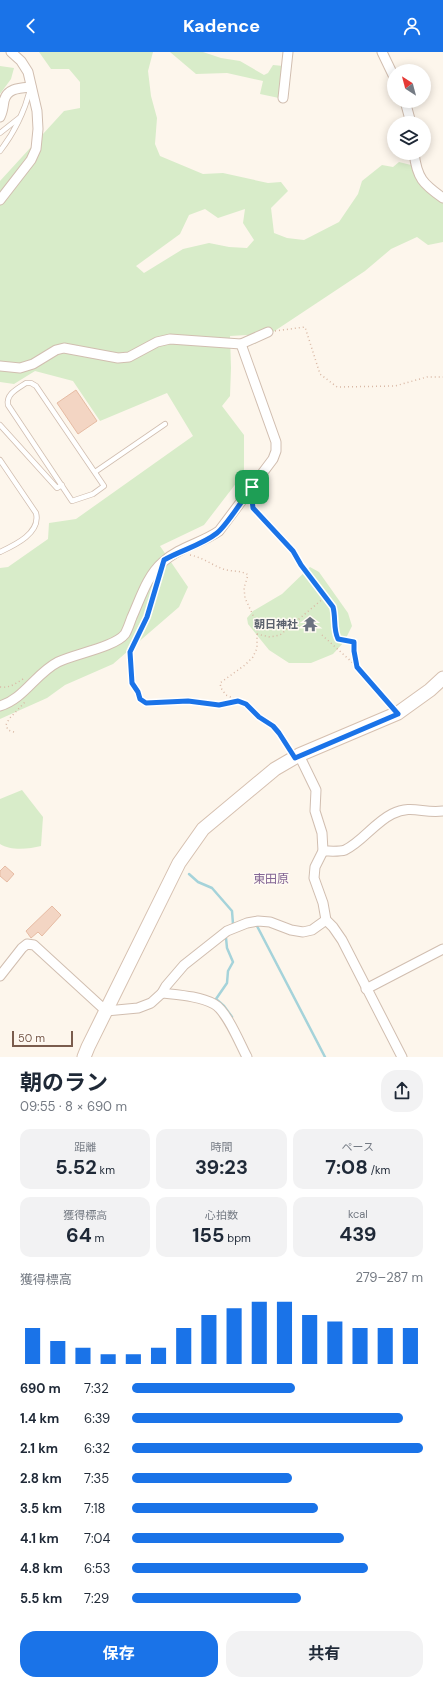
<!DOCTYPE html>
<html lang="ja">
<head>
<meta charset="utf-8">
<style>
  :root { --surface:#fff; --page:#f2f2f3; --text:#1f2937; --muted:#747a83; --accent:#1a73e8 }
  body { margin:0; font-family:"DM Sans","Noto Sans JP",sans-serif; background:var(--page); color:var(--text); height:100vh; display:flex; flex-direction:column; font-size:15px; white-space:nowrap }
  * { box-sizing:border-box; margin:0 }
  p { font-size:13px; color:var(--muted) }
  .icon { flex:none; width:22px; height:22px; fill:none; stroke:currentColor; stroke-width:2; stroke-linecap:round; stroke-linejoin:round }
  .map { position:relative; height:1005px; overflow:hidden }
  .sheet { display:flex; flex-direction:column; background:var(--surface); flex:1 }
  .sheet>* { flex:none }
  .needle { width:26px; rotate:324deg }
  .controls { position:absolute; left:387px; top:12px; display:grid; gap:8px }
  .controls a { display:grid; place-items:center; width:44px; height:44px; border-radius:50%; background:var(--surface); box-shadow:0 2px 10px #0003; font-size:20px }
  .scale { position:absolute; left:12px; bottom:10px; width:61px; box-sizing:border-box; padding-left:4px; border:2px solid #7a5c4d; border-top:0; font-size:11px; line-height:14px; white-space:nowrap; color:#7a5c4d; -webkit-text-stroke:3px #fffaf3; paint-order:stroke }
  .pin { position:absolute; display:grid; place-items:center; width:34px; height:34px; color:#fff; margin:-17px; border-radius:8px; box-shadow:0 2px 6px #0006 }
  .round { display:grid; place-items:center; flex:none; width:42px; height:42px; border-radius:16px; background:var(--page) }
  .overview { display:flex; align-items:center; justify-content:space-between; height:68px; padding:0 20px }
  h1 { font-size:22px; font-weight:700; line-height:30px }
  .stats { display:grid; grid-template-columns:repeat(3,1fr); gap:6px; height:68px; padding:4px 20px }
  .stats div { display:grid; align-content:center; border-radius:10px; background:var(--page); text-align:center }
  .stats b { font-size:20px; font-weight:700 }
  .stats small { font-size:11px; font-weight:400 }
  .stats p { font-size:11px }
  .chart { height:112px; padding:8px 20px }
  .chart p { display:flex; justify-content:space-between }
  .chart svg { width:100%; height:72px; margin-top:4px; stroke:var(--accent); stroke-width:6 }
  .action { display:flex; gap:8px; margin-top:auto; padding:8px 20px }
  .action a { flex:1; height:46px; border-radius:16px; background:var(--accent); color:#fff; font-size:16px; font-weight:700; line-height:46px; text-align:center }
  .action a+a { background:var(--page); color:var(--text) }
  ul { padding:0 20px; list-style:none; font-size:13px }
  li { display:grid; grid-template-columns:64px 48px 1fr; align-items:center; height:30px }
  li i { height:10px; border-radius:5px; background:var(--accent) }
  header { display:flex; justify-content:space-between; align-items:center; height:52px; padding:0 20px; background:var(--accent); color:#fff; font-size:18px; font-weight:700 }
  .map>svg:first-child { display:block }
</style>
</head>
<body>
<header><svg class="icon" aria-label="back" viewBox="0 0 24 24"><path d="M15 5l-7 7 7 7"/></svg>Kadence<svg class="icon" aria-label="person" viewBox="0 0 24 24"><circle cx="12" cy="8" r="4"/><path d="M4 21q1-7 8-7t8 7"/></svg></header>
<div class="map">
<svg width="443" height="1005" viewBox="0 0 443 1005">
  <rect width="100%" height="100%" fill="#fdf6ec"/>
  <g fill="#d8ecc9" fill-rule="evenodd">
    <path d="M39,0H153L148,19L151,44L157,66L155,92L160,104L203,122L223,121L268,131L281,130L288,139L271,156L274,181L287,186L304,188L339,170L358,142L362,129L382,113L393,115L399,110L415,114L418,129L443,143V190L428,193L417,185L391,197L365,219L255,292L247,283L230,284L231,316L230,344L222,354L244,383V421L204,473L160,494L188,535L179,555L113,612L65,633L47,646L0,667V516L8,515L48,487L49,471L76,467L193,384L167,341L100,369L73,329L35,319L14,332L0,330V129L64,59L80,56V30L69,17H51ZM205,157L218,166L245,157L243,171L254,188L247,196L229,195L209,191L183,197L144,221L136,214L180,182L189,163Z"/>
    <polygon points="170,0 203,0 221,6 240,9 264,23 268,21 273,13 283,14 279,46 260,42 263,29 227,21 196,22"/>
    <polygon points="0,14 14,16 11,27 0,42"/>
    <polygon points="310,515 319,520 348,561 352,574 344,590 333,602 311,611 289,611 269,598 248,572 247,566 253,559 282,542"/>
    <path d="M22,738L43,765L41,794C29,797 11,799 0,792V747Z"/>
  </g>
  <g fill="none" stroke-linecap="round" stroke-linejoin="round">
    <g stroke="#a5d3da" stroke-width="2.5">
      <polyline points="189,822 198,830 212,836 232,859 233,872"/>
      <polyline points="257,874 325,1005"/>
      <polyline points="226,886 227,896 233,910 228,919 227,931 216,947 224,954 232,965"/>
    </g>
  </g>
  <g fill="#f3d5c3" stroke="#e6bba3">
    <polygon points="76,338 97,369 78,382 57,351"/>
    <polygon points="5,814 14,822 7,830 0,824 0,819"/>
    <polygon points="52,854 61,863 42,884 38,880 31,886 26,879"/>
  </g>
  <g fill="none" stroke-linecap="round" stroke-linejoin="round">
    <g stroke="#d1beb0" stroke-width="6">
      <g id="lane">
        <polyline points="0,81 19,66"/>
        <path d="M0,99C14,81 24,61 30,38"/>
        <path d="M26,331H31L36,334L104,434L93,442L72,449L8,353C6,342 17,337 26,331Z"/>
        <polyline points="0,373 57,436 62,433"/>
        <path d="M0,408L36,461C41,481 15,493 0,500"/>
        <polyline points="95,420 165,372"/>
      </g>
    </g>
    <g stroke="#d1beb0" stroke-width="11">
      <g id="street">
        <polyline points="382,0 394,25"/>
        <polyline points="283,46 288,0"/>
        <polyline points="405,49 411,71"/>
        <path d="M0,65C3,59 3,55 4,49C7,36 20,36 31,35"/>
        <path d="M414,101C417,126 423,132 443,146"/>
        <polyline points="0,148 31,108 36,97 38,77 37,59 28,20 21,9 11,0"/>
        <polyline points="0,314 20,316 33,312 56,298 64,296 118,306 129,305 157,290 170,287 241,292 268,280"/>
        <path d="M0,654C24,647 36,621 58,610C74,602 115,595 125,582C128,577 130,570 132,565C141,545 147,524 163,510C179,495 202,491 219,479L273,407L276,399V390L241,292"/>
        <polyline points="299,703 316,738 315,759 322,781 323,799 315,815 314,826 323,851 326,868 333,875 342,888 402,1005"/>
        <path d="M323,799C330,799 339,800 345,798C362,790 374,771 392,762C412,752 423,762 443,759"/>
        <polyline points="0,924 22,896 27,892 34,893 106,959 138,956 151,951 162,941 166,934 184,913 227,879 247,871 258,869 270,870 291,878 303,880 312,878 326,868"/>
        <polyline points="366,937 443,897"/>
        <path d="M162,941C179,943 199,944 214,952C227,959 240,992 247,1005"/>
      </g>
    </g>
    <g stroke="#d6c0b0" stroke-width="15">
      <polyline id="secondary" points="84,1005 88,995 179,811 203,777 275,717 299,703 398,661 430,638 443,626"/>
    </g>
    <g stroke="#d9b8a5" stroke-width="1.5" stroke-dasharray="1 3" stroke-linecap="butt">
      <polyline points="275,279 305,275 320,322 337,335 395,334 427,325 443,325"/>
      <path d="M252,450L253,456L293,499L301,513L333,555C336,566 333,577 338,587L354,590V599L357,615"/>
      <path d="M190,503C202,505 212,513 223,517C231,520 242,518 248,523L244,536L245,546L257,572V596L253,605L245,613L220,631L221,636L226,643L246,652L259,665L273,674L289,697"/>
      <polyline points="156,533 147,565 130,600 132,631 137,640 140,647 146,651 188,649 219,653 237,649"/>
      <polyline points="257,582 270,585 280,583 325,545"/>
      <polyline points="322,583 354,612 390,653"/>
      <path d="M0,635C10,636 15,632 23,627"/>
      <polyline points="14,680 8,678 6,673 9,667 25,650"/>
    </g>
    <use href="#lane" stroke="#fff" stroke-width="4.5"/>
    <use href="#street" stroke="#fff" stroke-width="9"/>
    <use href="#secondary" stroke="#fff" stroke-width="13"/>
  </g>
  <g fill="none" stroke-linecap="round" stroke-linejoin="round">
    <g stroke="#fff" stroke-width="8">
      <path id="route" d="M252,435L254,441L252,448L253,456L293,499L301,513L333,555C336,566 333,577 338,587L354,590V599L357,615L398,662L295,706L279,681L273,674L259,665L246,652L238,649L219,653L188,649L146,651L140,647L138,640L132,631L130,600L147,565L164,508C181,498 202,493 217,481C227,473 243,447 252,435Z"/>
    </g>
    <use href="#route" stroke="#1a73e8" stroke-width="5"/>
  </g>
  <defs>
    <g id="temple-bare" transform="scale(1.2)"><path d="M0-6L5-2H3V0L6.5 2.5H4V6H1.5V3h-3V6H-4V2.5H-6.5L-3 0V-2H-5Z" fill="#6b7280" stroke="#fffaf3" stroke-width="2.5" paint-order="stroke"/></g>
  </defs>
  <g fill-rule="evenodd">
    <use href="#temple-bare" x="310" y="572"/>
  </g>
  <g text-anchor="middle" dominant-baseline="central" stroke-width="3" stroke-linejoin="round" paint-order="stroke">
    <g font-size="11" font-weight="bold" fill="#5b616d" stroke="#fffaf3" text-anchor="end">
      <text x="298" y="572">朝日神社</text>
    </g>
    <g font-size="12" fill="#846695" stroke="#fffaf3">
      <text x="271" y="827">東田原</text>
    </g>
  </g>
</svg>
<div class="controls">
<a><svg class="needle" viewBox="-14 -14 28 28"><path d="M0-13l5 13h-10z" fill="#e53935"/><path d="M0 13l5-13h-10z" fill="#747a83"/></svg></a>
<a><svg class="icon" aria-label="layers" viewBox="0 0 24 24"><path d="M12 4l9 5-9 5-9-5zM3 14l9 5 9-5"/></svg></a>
</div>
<div class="scale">50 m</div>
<div class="pin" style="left:252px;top:435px;background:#1e9e55"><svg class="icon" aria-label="arrive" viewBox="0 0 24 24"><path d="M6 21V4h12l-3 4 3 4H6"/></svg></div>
</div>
<section class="sheet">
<div class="overview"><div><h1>朝のラン</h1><p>09:55 · 8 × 690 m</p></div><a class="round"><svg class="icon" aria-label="share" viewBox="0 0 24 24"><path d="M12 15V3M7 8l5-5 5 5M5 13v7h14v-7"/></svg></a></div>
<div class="stats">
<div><p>距離</p><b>5.52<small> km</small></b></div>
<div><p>時間</p><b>39:23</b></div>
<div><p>ペース</p><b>7:08<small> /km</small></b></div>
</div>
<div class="stats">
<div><p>獲得標高</p><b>64<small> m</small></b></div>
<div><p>心拍数</p><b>155<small> bpm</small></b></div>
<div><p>kcal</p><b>439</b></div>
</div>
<div class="chart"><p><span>獲得標高</span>279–287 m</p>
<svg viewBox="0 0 160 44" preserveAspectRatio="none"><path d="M5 44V22M15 44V30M25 44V34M35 44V38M45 44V38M55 44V34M65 44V22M75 44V14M85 44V10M95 44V6M105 44V6M115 44V14M125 44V18M135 44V22M145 44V22M155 44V22"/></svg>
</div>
<ul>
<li><b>690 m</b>7:32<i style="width:56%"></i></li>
<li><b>1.4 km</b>6:39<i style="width:93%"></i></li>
<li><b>2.1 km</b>6:32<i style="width:100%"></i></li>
<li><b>2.8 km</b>7:35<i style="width:55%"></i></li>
<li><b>3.5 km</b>7:18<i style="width:64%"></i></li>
<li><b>4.1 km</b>7:04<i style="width:73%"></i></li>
<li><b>4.8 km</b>6:53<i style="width:81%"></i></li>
<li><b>5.5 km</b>7:29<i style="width:58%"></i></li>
</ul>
<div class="action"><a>保存</a><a>共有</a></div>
</section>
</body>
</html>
